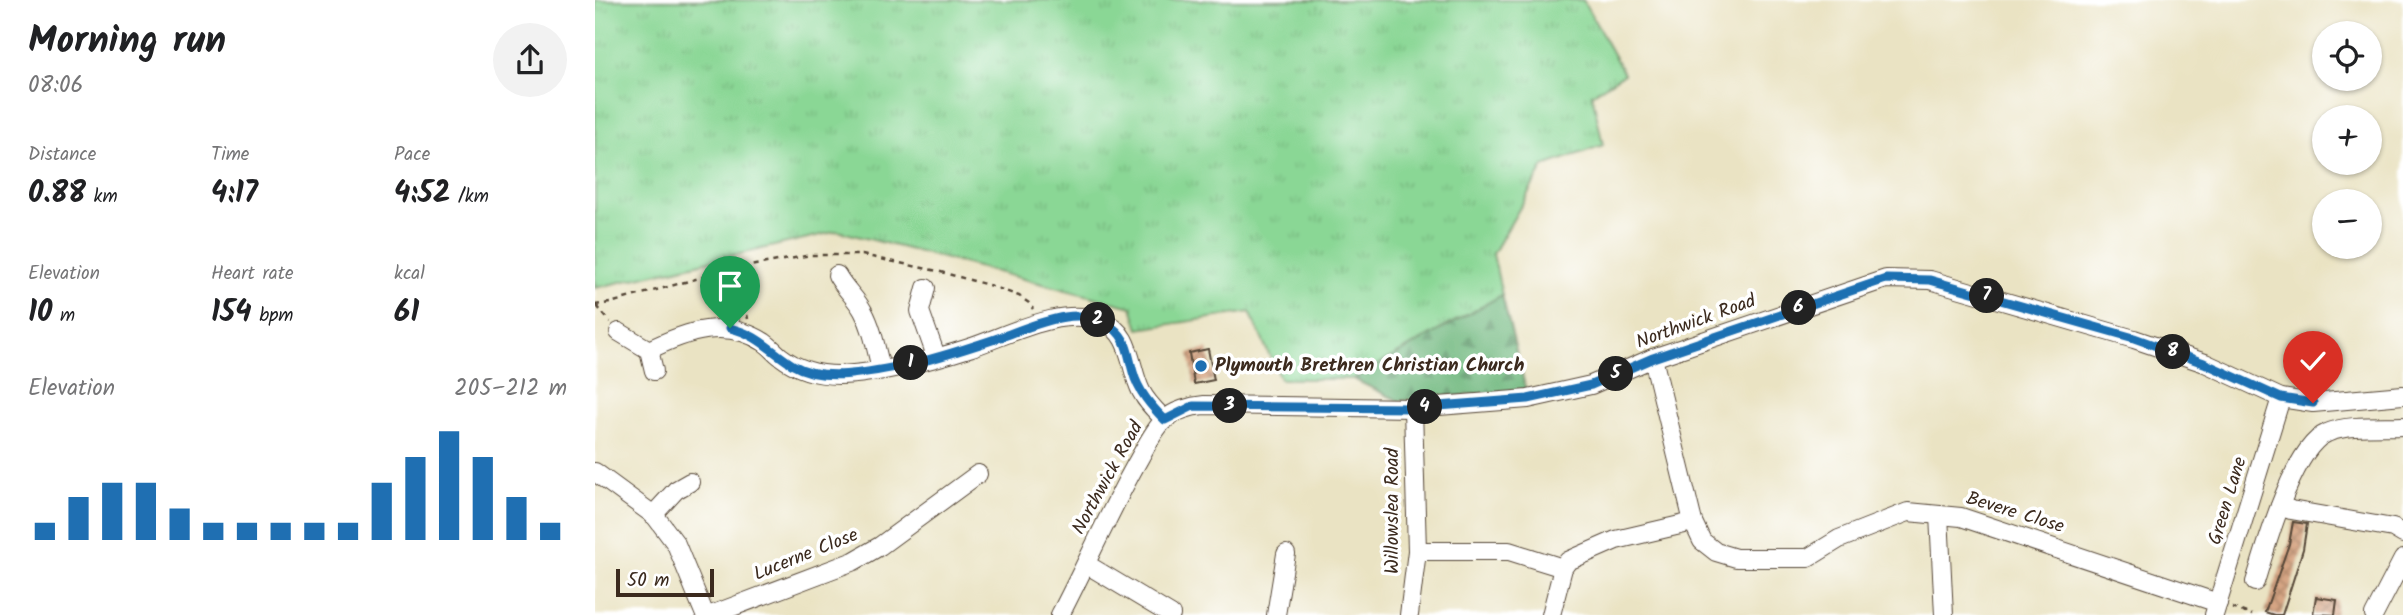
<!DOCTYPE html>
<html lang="en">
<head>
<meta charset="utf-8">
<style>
  :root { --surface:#fff; --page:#f2f2f2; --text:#202124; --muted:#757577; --accent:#1f6fb2 }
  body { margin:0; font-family:Kalam,sans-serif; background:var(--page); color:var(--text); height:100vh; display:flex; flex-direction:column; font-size:26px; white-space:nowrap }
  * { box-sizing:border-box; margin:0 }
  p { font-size:23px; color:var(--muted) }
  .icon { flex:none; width:38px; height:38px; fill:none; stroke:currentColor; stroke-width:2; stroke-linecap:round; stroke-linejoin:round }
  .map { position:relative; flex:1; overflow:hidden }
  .side { display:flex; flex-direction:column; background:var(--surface); width:595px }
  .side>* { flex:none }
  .buttons { position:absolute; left:1717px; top:21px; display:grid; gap:14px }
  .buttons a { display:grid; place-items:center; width:70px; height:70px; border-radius:50%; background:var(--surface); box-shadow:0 2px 5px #0004; font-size:35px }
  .scale { position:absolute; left:21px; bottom:18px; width:98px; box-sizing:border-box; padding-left:7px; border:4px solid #3b2a1e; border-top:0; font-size:19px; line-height:24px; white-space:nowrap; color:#3b2a1e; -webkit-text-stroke:5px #fff; paint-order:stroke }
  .pin { position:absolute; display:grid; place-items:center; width:60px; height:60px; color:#fff; margin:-72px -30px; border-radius:50% 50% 50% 0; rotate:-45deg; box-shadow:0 0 7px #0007 }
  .pin .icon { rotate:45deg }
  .km { position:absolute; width:35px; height:35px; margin:-18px; border-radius:50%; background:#222; color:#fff; font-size:19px; line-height:35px; text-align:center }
  .round { display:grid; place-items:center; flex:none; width:74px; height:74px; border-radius:37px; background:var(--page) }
  .overview { display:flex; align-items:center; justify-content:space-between; height:119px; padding:0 28px }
  h1 { font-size:38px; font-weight:800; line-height:52px }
  .stats { display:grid; grid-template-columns:repeat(3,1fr); gap:10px; height:119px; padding:7px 28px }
  .stats div { display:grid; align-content:center }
  .stats b { font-size:30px; font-weight:800 }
  .stats small { font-size:19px; font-weight:400 }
  .stats p { font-size:19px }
  .chart { height:196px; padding:14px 28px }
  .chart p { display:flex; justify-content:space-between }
  .chart svg { width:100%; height:126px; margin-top:7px; stroke:var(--accent); stroke-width:6 }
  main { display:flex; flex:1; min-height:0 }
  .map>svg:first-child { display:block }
</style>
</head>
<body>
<main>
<section class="side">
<div class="overview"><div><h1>Morning run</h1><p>08:06</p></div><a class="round"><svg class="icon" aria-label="share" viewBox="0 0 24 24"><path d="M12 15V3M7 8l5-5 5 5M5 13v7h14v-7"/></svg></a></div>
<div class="stats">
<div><p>Distance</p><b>0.88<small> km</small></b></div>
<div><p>Time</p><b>4:17</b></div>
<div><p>Pace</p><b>4:52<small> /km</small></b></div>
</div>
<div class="stats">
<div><p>Elevation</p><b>10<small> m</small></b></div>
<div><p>Heart rate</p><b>154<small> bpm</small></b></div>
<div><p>kcal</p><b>61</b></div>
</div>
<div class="chart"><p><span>Elevation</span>205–212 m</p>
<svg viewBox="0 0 160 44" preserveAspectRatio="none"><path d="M5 44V38M15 44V29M25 44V24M35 44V24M45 44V33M55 44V38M65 44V38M75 44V38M85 44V38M95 44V38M105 44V24M115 44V15M125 44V6M135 44V15M145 44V29M155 44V38"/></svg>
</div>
</section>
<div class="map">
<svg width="1808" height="615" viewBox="0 0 1808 615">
  <defs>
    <pattern id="grass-tufts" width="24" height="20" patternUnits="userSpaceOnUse" patternTransform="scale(1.75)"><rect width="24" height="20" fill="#8ad795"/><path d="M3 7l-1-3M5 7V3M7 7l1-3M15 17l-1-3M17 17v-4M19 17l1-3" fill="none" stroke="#78b980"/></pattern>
    <pattern id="forest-firs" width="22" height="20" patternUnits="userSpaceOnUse" patternTransform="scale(1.75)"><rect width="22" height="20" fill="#6fb87e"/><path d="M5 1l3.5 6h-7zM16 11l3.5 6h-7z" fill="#5c9667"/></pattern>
    <pattern id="building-cross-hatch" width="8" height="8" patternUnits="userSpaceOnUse" patternTransform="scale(1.75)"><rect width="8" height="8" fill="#d6a584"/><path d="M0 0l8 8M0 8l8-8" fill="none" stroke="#af876b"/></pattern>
  </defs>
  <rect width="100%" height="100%" fill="#fff"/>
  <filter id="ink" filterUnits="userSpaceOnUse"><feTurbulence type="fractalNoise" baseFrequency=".0143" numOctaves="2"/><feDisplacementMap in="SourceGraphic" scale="14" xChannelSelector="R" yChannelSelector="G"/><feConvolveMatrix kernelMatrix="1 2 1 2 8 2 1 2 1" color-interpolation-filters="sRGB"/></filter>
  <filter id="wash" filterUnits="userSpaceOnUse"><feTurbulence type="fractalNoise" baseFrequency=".00686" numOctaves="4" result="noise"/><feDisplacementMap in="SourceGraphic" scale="28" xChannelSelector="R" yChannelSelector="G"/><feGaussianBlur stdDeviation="1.57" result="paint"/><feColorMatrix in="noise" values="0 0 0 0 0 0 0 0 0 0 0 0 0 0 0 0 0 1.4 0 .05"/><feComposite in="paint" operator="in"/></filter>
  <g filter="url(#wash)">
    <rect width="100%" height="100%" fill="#eae3c3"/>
    <polygon fill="url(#grass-tufts)" stroke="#62805a" stroke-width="2" points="0,0 988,0 1029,74 997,94 1008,145 949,166 898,254 907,295 758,379 685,379 655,312 544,329 537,307 243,231 0,288"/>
    <polygon fill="url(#forest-firs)" stroke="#55714e" stroke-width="2" points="907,295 931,390 804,401 758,379"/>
    <g id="blocks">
      <g fill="url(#building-cross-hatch)">
        <polygon points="613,349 619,380 599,384 594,353"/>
        <polygon points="1698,522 1712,524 1708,549 1687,615 1679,615 1670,612 1694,544"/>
        <polygon points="1721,597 1742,600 1740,615 1718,614"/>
      </g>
    </g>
  </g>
  <g filter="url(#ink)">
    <use href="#blocks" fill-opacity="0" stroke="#554637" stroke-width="2"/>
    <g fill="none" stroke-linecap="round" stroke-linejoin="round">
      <g stroke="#554637" stroke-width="20">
        <g id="minor">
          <path d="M242,275C249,288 261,298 268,311C278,329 281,349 286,369"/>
          <polyline points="128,281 134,307 135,328"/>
          <polyline points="331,288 325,311 341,356"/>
          <polyline points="24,332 54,350 59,371"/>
          <path d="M54,350C92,331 131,318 169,342C175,346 180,352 185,356C203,370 222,375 244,375C283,374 337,360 374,348C414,335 465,306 507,321C537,332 534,367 546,391C552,403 561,411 570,420"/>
          <polyline points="1058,358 1098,522 1107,541 1121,552 1141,558 1213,558 1244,539 1313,512 1366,517 1623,603"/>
          <polyline points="0,472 60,516 81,544 110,615"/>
          <polyline points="1685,506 1696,510 1798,528 1808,534"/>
          <polyline points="58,515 81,490 95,482"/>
          <polyline points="1344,515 1349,615"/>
          <polyline points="822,551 914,551 968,568"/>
          <polyline points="491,564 576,615"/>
          <path d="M1660,582C1671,547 1698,447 1732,433C1751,424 1787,427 1808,426"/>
          <polyline points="116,615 259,561 285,546 383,474"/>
          <path d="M465,615C491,565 513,515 540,466C549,451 557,432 569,420C579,411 596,406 609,405L818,408L933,399L996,385L1058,358L1291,279L1335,280L1539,339L1610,363L1686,398L1718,403L1808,395"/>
          <polyline points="681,615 691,554"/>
          <polyline points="814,615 822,551 818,408"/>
          <polyline points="956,615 968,568 973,561 1021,540 1098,522"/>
          <polyline points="1619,615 1686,398"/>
          <polyline points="1779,615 1808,559"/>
        </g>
      </g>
      <g stroke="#554637" stroke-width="2.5" stroke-dasharray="5 5" stroke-linecap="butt">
        <polyline points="138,269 216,255 267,255 342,271 397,286 424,296 434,303 438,309"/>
        <polyline points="143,269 148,295"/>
        <polyline points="0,305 15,303 115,275"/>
        <polyline points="150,305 153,319"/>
        <polyline points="2,306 15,322"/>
        <polyline points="1637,608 1657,615"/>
      </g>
      <use href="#minor" stroke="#fff" stroke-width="18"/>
    </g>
  </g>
  <g fill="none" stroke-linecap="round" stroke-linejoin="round" filter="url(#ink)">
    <g stroke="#fff" stroke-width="14">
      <path id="route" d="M135,328C164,335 174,350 198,365C228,383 274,372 307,366C342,359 376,347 409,336C428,329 449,320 470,317C483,315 500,316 511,323C533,336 532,351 538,372C543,391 556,406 570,420L598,406L818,408L933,399L996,385L1058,358L1291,279L1335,280L1539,338L1609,363L1686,398L1718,403"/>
    </g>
    <use href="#route" stroke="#1f6fb2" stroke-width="9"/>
  </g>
  <circle fill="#1f6fb2" stroke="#fff" stroke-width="2.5" cx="606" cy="366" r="7"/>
  <g text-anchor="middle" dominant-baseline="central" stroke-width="7" stroke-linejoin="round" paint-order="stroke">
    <g font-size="19" fill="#3b2a1e" stroke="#fff">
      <text transform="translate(1101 322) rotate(-20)">Northwick Road</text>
      <text transform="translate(513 478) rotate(-61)">Northwick Road</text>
      <text transform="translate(1633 501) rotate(-73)">Green Lane</text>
      <text transform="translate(798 511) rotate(-90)">Willowslea Road</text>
      <text transform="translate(1420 513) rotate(17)">Bevere Close</text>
      <text transform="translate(211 555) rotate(-22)">Lucerne Close</text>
    </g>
    <g font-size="19" font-weight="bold" fill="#3b2a1e" stroke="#fff" text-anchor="start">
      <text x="620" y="366">Plymouth Brethren Christian Church</text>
    </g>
  </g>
</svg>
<div class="buttons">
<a><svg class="icon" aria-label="locate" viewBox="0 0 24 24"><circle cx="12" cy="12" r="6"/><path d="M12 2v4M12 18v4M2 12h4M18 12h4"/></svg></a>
<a>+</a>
<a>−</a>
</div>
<div class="scale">50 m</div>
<div class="pin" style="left:135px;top:328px;background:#1e9e55"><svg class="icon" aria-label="arrive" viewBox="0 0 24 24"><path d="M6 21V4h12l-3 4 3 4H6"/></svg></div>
<div class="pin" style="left:1718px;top:403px;background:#d93025"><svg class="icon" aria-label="check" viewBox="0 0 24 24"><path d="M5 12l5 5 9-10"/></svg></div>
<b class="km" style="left:316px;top:363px">1</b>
<b class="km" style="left:503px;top:320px">2</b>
<b class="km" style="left:635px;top:406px">3</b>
<b class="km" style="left:830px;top:407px">4</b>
<b class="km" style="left:1021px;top:374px">5</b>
<b class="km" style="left:1204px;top:308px">6</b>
<b class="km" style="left:1392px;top:296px">7</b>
<b class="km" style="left:1578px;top:352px">8</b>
</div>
</main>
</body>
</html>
